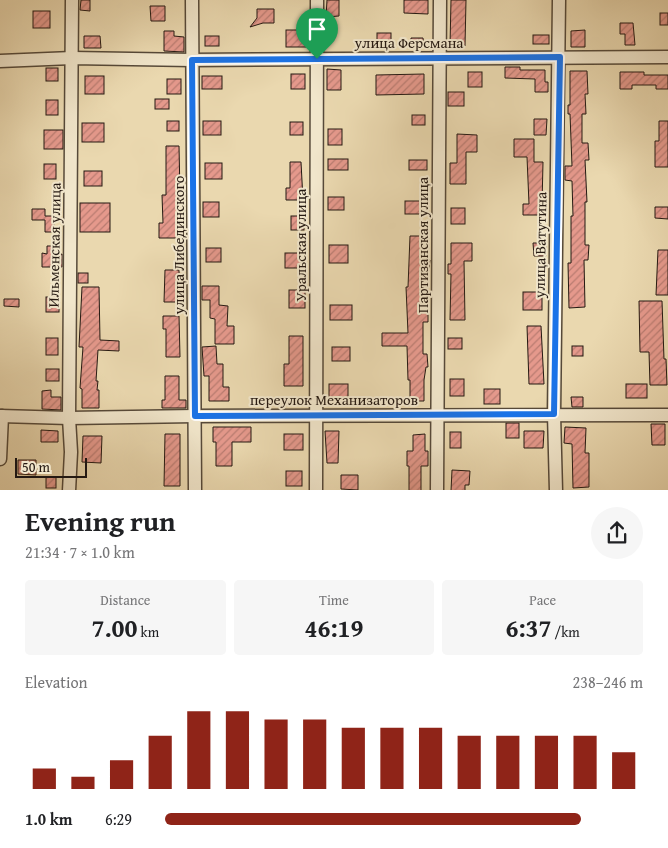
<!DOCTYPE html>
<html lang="en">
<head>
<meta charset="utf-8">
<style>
  :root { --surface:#fff; --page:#f6f6f6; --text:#202124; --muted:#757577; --accent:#8f2418 }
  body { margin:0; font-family:"Gentium Book Plus",serif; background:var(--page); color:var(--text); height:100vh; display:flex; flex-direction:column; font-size:19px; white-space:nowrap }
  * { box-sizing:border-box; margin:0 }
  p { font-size:16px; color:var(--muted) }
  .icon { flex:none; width:28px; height:28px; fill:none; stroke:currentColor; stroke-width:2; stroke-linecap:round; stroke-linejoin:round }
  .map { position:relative; height:490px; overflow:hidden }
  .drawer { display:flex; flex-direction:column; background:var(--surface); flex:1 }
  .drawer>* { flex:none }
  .scale { position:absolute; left:15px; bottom:12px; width:72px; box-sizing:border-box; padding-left:5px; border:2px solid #251912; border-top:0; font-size:14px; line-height:18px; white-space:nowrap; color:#251912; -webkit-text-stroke:4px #f1e6cb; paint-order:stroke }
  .pin { position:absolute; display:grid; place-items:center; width:42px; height:42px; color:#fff; margin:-51px -21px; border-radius:50% 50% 50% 0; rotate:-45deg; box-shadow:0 0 5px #0007 }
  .pin .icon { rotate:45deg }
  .round { display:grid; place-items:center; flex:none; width:52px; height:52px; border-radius:26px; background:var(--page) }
  .head { display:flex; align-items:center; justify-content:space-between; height:85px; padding:0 25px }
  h1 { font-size:28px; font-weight:700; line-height:38px }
  .figures { display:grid; grid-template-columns:repeat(3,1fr); gap:8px; height:85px; padding:5px 25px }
  .figures div { display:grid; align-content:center; border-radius:5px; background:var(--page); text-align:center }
  .figures b { font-size:25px; font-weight:700 }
  .figures small { font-size:14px; font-weight:400 }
  .figures p { font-size:14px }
  .chart { height:140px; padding:10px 25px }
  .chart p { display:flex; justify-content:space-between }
  .chart svg { width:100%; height:90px; margin-top:5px; stroke:var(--accent); stroke-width:6 }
  ul { padding:0 25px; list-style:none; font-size:16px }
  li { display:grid; grid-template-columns:80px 60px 1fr; align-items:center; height:38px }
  li i { height:12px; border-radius:6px; background:var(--accent) }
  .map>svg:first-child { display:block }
</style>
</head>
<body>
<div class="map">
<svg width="668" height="491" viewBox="0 0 668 491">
  <defs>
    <pattern id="building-hatch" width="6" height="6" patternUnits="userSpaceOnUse" patternTransform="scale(1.25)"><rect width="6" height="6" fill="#e5998c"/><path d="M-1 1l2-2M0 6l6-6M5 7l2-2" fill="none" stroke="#b97c71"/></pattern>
  </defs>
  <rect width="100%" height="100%" fill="#ead8af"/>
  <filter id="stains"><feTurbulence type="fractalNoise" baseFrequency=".004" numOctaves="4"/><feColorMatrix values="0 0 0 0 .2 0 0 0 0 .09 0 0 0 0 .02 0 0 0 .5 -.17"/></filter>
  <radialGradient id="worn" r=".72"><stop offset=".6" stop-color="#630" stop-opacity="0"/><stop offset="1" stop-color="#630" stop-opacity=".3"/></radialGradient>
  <g fill="url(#building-hatch)" stroke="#251912">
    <polygon points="81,0 90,0 90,11 80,10"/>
    <polygon points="327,0 339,0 339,16 326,17"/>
    <polygon points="404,0 428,0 428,14 404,13"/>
    <polygon points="451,0 466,0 465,46 450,46"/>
    <polygon points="150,6 165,6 165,21 151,21"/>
    <polygon points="257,9 274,9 274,23 263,23 250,27 257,18"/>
    <rect x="33" y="11" width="17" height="17"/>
    <rect x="660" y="13" width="8" height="12"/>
    <polygon points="620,23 633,23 635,45 625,45 625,34 620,34"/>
    <rect x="286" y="30" width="20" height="17"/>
    <polygon points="585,30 585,47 571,47 571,31"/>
    <polygon points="164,31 174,31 174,36 184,37 184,52 164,51"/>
    <rect x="377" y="33" width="14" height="13"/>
    <rect x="533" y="35" width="16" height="9"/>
    <polygon points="84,36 100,36 101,48 84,48"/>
    <rect x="205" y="36" width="14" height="10"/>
    <polygon points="411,38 423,38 424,47 411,47"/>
    <polygon points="505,67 520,67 520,70 545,70 545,82 548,82 548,92 535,92 535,79 505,78"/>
    <rect x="46" y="68" width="12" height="13"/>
    <polygon points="327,69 341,70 341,90 327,90"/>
    <polygon points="570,71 587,71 588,94 585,94 586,114 582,114 582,143 588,143 589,160 585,160 587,202 585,202 585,245 589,245 588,260 584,260 585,307 569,308 568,263 571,263 571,216 573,216 572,181 565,180 565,166 572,166 570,114 568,114 568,105 570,105"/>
    <rect x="468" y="72" width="14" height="15"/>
    <polygon points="620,72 644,72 644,75 668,75 668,89 656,89 656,85 632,85 632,89 620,89"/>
    <rect x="291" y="74" width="14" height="15"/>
    <polygon points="424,74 424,94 376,95 376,75"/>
    <rect x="85" y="76" width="19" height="18"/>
    <rect x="202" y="76" width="20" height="13"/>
    <rect x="167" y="79" width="14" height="15"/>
    <rect x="448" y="92" width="16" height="14"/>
    <rect x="155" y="99" width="14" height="10"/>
    <rect x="46" y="100" width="12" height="15"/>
    <rect x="412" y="115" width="13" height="10"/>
    <polygon points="534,119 547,119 546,135 534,135"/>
    <rect x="167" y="121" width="12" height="10"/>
    <rect x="203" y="121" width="18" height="14"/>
    <polygon points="659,121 668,121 668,167 655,167 655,141 659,141"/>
    <rect x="290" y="122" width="13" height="13"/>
    <rect x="82" y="123" width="22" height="19"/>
    <rect x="328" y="129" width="14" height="16"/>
    <rect x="44" y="130" width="19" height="19"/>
    <polygon points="457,134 477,135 477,152 466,152 466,184 450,184 450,163 457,163"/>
    <polygon points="514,139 534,139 534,162 543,162 542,205 544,205 544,215 523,215 523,204 529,204 527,157 514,157"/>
    <polygon points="166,146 179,146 180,195 183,195 183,216 180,216 180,238 159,238 159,223 163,223 162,195 166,195"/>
    <rect x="328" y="159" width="20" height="11"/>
    <rect x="409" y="160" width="18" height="10"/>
    <polygon points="290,162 301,162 303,200 286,200 286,188 290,188"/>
    <rect x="205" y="163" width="17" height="16"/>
    <rect x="44" y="164" width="12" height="15"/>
    <rect x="84" y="171" width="18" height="15"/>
    <rect x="328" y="197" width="16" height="13"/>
    <rect x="405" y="201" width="20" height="13"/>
    <rect x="203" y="202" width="16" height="15"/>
    <rect x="80" y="203" width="30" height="29"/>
    <polygon points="655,207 668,207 668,219 655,218"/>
    <rect x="451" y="208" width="14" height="16"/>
    <polygon points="32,209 45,209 45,216 54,216 54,232 45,232 45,220 32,220"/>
    <rect x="291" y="216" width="13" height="14"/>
    <polygon points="410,236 423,236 423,259 430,260 428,277 423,277 423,310 428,310 428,322 423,322 423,354 427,354 428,367 426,367 424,380 424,401 410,401 410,380 408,380 407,346 382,346 382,333 408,333 406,287 408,287"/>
    <polygon points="451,243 472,243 472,261 464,261 465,320 450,320 451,274 448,274 448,264 451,264"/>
    <polygon points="533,243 546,243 546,256 534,256"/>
    <rect x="329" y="245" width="19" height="18"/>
    <polygon points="47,246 58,246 58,254 62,254 62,267 42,267 42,253 47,254"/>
    <rect x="206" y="248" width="15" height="14"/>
    <polygon points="658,250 668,250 668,295 656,295"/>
    <rect x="285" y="253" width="16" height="15"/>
    <polygon points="165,270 179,270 180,302 164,302"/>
    <rect x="78" y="273" width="10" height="10"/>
    <polygon points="202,286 219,286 219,305 228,306 227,326 234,326 234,344 215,344 215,319 210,318 210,300 202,300"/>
    <polygon points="82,287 99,287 100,340 119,341 119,351 98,350 96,381 98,381 97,390 99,390 99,408 82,408 82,389 80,388 83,347 79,347"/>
    <rect x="289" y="290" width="16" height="18"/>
    <rect x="523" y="292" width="19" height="18"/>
    <rect x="46" y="297" width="13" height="15"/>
    <polygon points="4,299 19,299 19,307 4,306"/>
    <polygon points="639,301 662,301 664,359 666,359 667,385 650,385 649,352 640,352"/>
    <rect x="330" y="305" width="22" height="15"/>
    <polygon points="163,316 179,316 180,357 166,357 166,329 163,329"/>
    <polygon points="527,326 541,326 544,384 529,384"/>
    <polygon points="289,336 303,336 303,386 284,386 284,364 289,364"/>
    <rect x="46" y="338" width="12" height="17"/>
    <rect x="448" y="338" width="14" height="11"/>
    <polygon points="216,346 217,364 223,364 223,387 229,387 229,401 209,401 209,376 204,376 202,347"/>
    <rect x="572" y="346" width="11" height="10"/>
    <rect x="332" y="347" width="18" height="14"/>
    <rect x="46" y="369" width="13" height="12"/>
    <polygon points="165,376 179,376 179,400 186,400 186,408 162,408 162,400 165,400"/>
    <rect x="450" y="379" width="14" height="17"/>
    <rect x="329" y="384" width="19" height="17"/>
    <rect x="626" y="384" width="21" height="14"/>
    <rect x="484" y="389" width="16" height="15"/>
    <polygon points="51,390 51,397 61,397 61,410 42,409 42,391"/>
    <polygon points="571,397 583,397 583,407 572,407"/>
    <rect x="506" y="423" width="13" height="15"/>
    <polygon points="651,424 665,424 665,445 652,445"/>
    <polygon points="213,427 251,427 251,442 232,442 232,466 216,466 216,442 213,442"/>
    <polygon points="565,427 586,428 585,453 589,453 589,487 573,488 572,444 564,443"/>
    <polygon points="41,430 58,431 58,442 41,442"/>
    <polygon points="325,431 339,431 338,463 327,463"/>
    <polygon points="524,431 544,431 543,448 524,448"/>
    <rect x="450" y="432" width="11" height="16"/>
    <polygon points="165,434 180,434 180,486 164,486"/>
    <rect x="284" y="434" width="19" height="16"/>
    <polygon points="425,434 425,451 428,451 428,466 421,466 421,491 409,491 409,466 407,466 407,451 413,451 413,435"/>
    <polygon points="83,436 102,436 101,463 82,462"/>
    <polygon points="18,460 36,460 36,475 18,474"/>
    <polygon points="452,470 470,471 469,485 465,485 465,491 451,491"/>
    <rect x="286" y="471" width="16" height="15"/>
    <polygon points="341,475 358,475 358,490 341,489"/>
    <rect x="46" y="477" width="10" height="11"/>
  </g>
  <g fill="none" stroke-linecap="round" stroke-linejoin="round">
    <g stroke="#564939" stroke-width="15">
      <g id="minor">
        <polyline points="192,0 195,491"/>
        <polyline points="0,61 72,58 192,60 668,57"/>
        <polyline points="0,416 69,418 195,416 668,415"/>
        <polyline points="0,459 2,416"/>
        <polyline points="69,491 71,452 69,418 72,0"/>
        <polyline points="316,491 317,0"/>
        <polyline points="437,491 440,0"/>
        <polyline points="556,491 554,414 559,0"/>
      </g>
    </g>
    <use href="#minor" stroke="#f1e6cb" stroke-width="12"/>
  </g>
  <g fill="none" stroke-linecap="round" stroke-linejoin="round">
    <g stroke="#fff" stroke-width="10">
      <polygon id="route" points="560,57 554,414 195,416 192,60"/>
    </g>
    <use href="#route" stroke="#1a73e8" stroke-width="6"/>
  </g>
  <g text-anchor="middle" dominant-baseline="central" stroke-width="4" stroke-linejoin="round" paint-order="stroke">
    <g font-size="15" fill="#251912" stroke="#f1e6cb">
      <text x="409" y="42">улица Ферсмана</text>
      <text transform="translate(54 245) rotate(-89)">Ильменская улица</text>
      <text transform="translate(178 245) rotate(-90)">улица Либединского</text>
      <text transform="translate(300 245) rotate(-90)">Уральская улица</text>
      <text transform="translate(422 245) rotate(-90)">Партизанская улица</text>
      <text transform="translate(540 245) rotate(-89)">улица Ватутина</text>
      <text x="334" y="399">переулок Механизаторов</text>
    </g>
  </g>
  <rect width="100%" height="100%" filter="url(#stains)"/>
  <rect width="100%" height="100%" fill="url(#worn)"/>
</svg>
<div class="scale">50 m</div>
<div class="pin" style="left:317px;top:59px;background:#1e9e55"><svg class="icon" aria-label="arrive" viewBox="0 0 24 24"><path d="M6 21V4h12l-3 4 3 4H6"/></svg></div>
</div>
<section class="drawer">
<div class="head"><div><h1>Evening run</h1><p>21:34 · 7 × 1.0 km</p></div><a class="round"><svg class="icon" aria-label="share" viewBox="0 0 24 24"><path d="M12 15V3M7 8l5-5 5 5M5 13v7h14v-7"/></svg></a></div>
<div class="figures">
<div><p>Distance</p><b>7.00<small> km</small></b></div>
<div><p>Time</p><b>46:19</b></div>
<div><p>Pace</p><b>6:37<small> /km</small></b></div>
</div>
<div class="chart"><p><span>Elevation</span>238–246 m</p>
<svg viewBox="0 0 160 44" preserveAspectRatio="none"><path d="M5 44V34M15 44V38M25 44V30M35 44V18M45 44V6M55 44V6M65 44V10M75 44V10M85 44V14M95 44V14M105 44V14M115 44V18M125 44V18M135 44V18M145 44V18M155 44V26"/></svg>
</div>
<ul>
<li><b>1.0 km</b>6:29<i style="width:87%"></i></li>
</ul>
</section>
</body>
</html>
